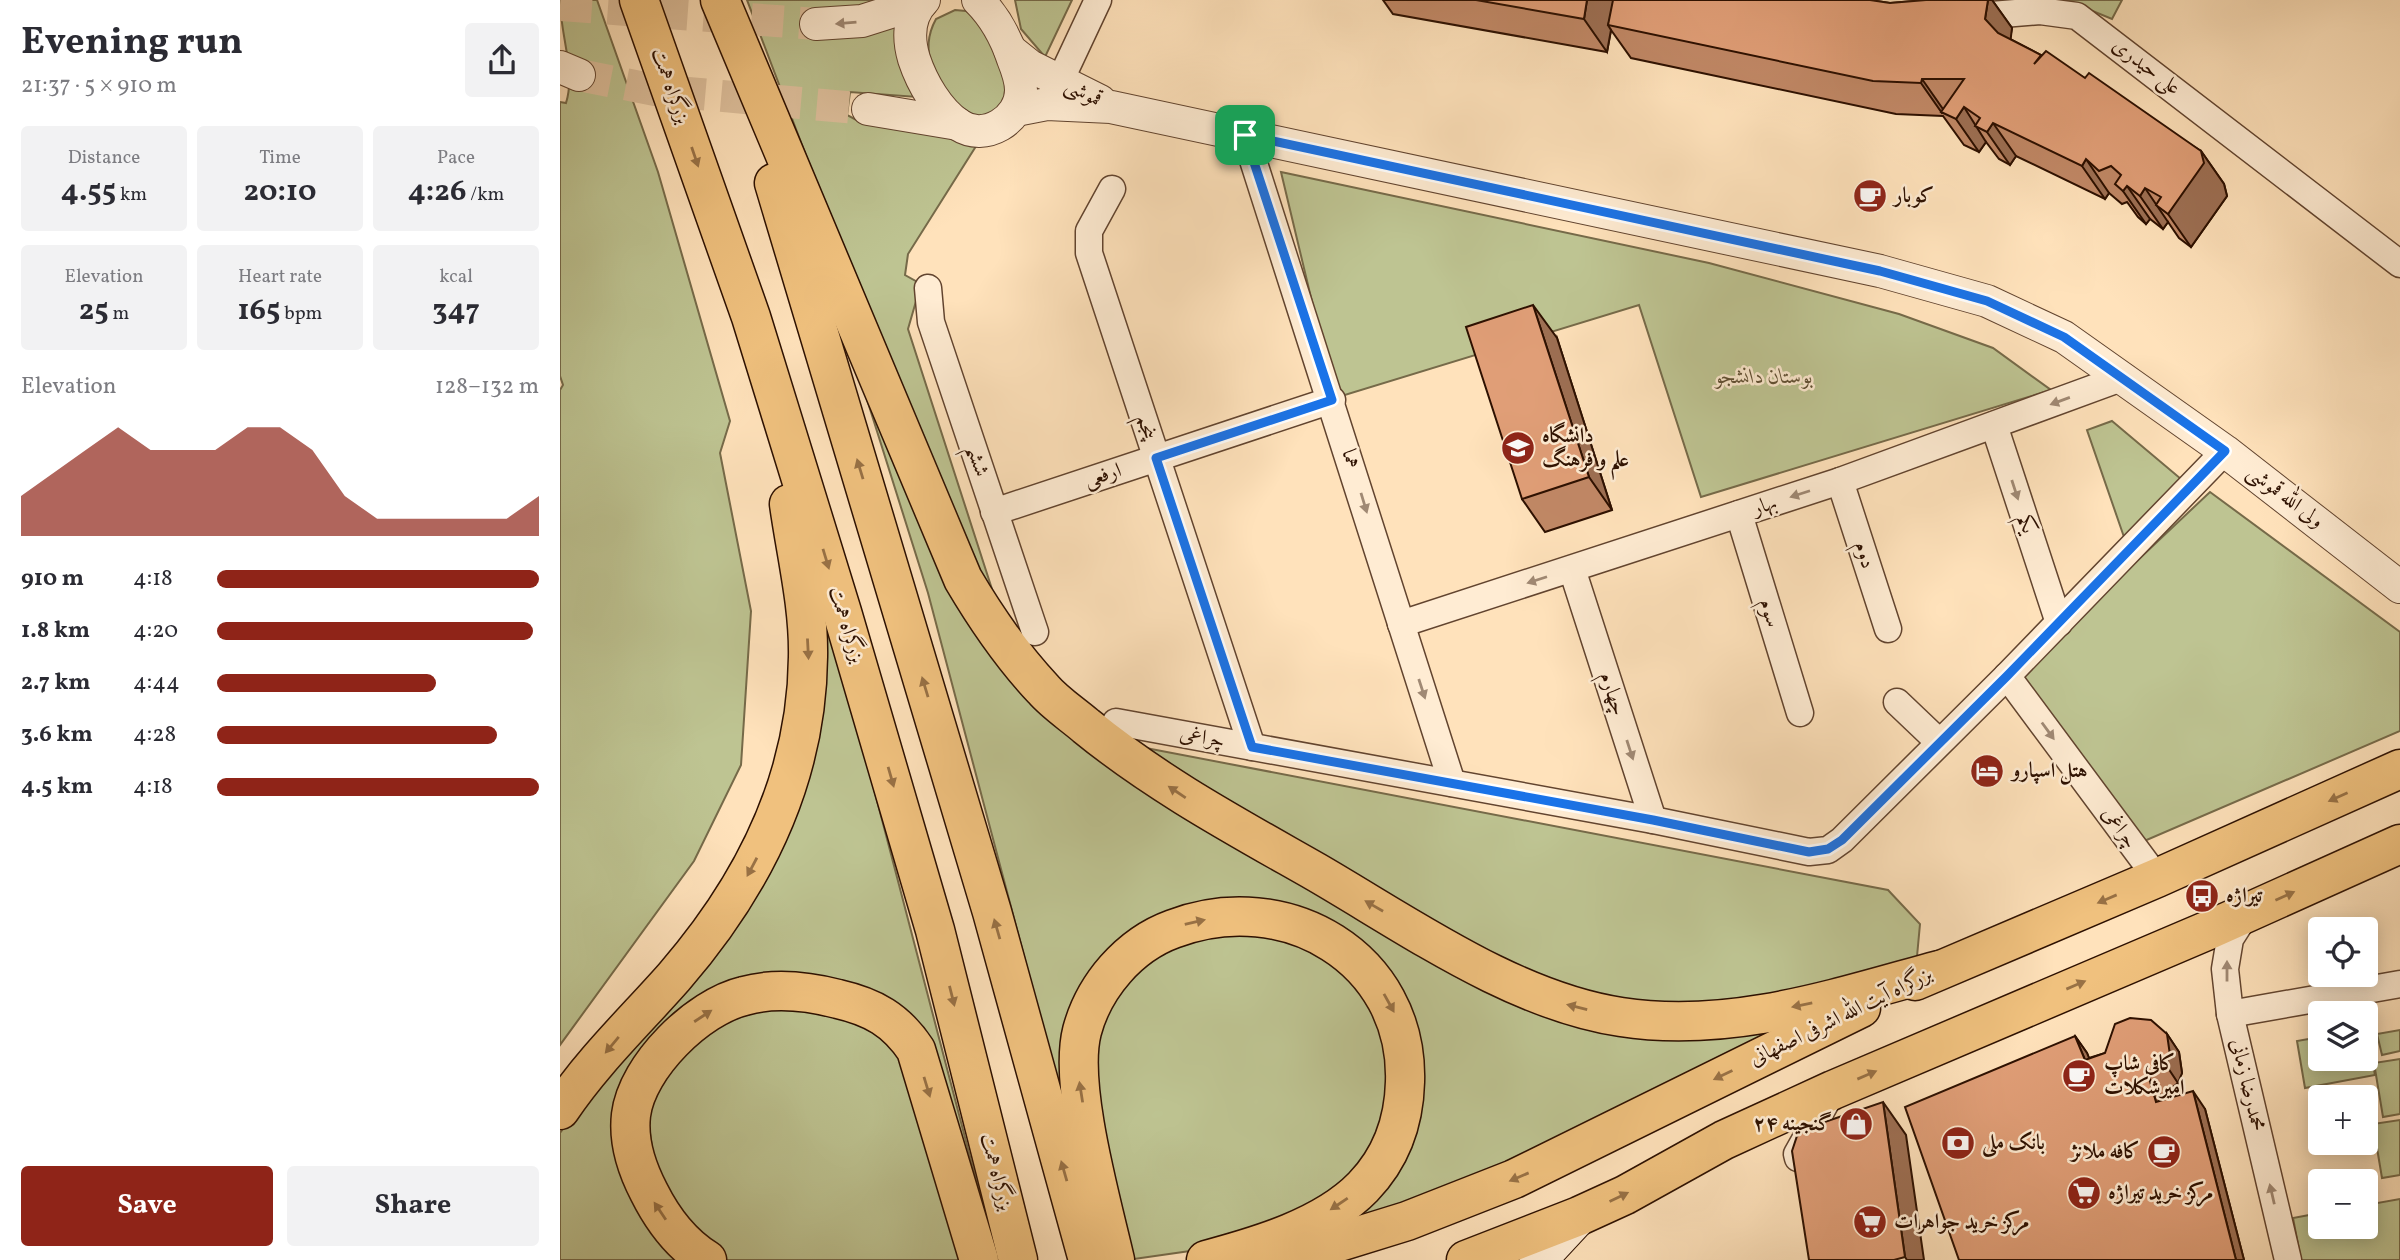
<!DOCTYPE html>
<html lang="en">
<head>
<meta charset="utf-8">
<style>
  :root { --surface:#fff; --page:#f2f2f3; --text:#2b2b33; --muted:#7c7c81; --accent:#8f2418 }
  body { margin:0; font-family:Vollkorn,Amiri,serif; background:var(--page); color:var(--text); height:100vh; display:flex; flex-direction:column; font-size:26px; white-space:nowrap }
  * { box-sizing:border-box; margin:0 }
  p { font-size:23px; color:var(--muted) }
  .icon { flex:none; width:38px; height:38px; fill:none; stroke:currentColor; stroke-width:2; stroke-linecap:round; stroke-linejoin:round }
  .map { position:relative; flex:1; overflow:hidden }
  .drawer { display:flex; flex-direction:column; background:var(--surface); width:560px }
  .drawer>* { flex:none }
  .controls { position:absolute; left:1748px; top:917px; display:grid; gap:14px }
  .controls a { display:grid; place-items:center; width:70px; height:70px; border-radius:7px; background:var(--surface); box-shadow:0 4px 18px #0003; font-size:35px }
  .pin { position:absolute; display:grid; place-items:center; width:60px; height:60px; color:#fff; margin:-30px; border-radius:14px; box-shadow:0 4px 10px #0006 }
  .round { display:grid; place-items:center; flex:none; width:74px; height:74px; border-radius:7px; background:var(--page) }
  .headline { display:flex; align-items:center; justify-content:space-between; height:119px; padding:0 21px }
  h1 { font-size:38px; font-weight:700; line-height:52px }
  .stats { display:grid; grid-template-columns:repeat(3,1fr); gap:10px; height:119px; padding:7px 21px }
  .stats div { display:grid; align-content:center; border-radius:7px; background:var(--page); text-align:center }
  .stats b { font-size:30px; font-weight:700 }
  .stats small { font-size:19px; font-weight:400 }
  .stats p { font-size:19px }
  .chart { height:196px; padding:14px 21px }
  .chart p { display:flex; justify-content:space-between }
  .chart svg { width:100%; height:126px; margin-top:7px; fill:var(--accent); opacity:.7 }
  .action { display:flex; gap:14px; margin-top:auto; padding:14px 21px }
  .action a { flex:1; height:80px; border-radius:7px; background:var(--accent); color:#fff; font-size:28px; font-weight:700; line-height:80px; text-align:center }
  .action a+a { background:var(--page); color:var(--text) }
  ul { padding:0 21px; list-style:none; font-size:23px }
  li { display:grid; grid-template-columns:112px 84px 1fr; align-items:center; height:52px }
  li i { height:18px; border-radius:9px; background:var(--accent) }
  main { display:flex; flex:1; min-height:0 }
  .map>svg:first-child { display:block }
</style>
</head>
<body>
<main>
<section class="drawer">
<div class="headline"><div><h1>Evening run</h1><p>21:37 · 5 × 910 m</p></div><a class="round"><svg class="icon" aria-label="share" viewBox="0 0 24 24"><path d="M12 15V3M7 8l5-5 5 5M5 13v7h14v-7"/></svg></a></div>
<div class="stats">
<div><p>Distance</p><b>4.55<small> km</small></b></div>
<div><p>Time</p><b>20:10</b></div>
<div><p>Pace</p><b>4:26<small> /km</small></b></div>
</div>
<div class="stats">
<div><p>Elevation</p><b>25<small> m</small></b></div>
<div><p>Heart rate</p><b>165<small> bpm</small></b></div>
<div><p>kcal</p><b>347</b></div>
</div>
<div class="chart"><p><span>Elevation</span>128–132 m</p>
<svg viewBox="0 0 160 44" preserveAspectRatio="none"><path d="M0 44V30L10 22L20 14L30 6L40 14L50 14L60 14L70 6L80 6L90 14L100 30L110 38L120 38L130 38L140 38L150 38L160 30V44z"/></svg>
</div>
<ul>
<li><b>910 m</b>4:18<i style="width:100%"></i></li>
<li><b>1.8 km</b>4:20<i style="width:98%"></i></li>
<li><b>2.7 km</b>4:44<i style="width:68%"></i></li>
<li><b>3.6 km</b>4:28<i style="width:87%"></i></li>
<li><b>4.5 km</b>4:18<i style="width:100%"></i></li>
</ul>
<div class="action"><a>Save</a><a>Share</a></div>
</section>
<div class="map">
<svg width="1840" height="1260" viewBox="0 0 1840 1260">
  <rect width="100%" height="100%" fill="#ffe2bb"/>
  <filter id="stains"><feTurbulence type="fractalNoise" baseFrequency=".00286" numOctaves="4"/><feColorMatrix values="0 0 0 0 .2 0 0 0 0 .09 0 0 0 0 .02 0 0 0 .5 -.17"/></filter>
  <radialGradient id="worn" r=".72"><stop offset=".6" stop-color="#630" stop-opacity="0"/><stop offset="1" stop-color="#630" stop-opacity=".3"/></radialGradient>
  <g fill="#bec492" stroke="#766a49" stroke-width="2">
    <path d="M0,0H37L98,172L170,421L160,453L191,611L181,765L134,861L0,1045V390L3,385L0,376V102L6,103C16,71 0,34 0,0Z"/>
    <polygon points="187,0 339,0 339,22 357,97 290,92 287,115 300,122 371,126 418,143 348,254 345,275 361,284 348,329 441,617 419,581 297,290"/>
    <polygon points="455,0 512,0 485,57 461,29"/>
    <polygon points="1506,0 1562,0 1552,19"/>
    <path d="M395,10L406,11L417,19L449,71V103L421,119L405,116C382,87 355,57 376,19Z"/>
    <polygon points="721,172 1149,263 1339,314 1433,348 1491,390 1141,497 1079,305 775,398"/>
    <polygon points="275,298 451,672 982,1008 1274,1006 1013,1139 758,1241 803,1199 855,1039 715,907 530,984 533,1217 368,593"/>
    <polygon points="1552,421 1621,479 1564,537 1527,430"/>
    <polygon points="1650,492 1840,632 1840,731 1582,842 1458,673"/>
    <polygon points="241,536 303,747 437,1260 366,1044 230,980 69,1085 128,1260 0,1260 0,1133 231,814"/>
    <polygon points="565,744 1328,890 1360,924 1356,967 1155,1014 1091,1011 953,974"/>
    <polygon points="697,927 791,971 832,1039 821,1146 751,1211 658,1247 567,1260 528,1065 559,985 616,940"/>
    <polygon points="211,1003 330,1030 407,1260 166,1260 140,1242 98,1189 86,1106 134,1037"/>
    <polygon points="1806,1028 1815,1075 1745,1088 1737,1041 1760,1037 1760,1059 1806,1059"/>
    <polygon points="1840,1030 1840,1051 1822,1055 1817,1034"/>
    <polygon points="1840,1059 1840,1114 1823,1117 1814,1063"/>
    <polygon points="1840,1120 1840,1175 1822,1178 1813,1124"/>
    <polygon points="1840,1199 1840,1260 1741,1260 1733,1218 1760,1213 1760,1227 1806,1227 1806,1205"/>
  </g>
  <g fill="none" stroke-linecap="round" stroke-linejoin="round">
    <g stroke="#e0c29f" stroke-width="32" stroke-dasharray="32 16" stroke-linecap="butt">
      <polyline points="0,5 256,24"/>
      <polyline points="19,75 95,90 308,109"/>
    </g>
    <g stroke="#62442f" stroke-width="29">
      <g id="minor">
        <polyline points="1406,17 1480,11 1517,16 1840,264"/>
        <polyline points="500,81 538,0"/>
        <polyline points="685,135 892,783"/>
        <polyline points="552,189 529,231 529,253 692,747"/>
        <polyline points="368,288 371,322 475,632"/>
        <polyline points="1434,425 1499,623"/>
        <polyline points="1280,481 1328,629"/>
        <polyline points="434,512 772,400"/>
        <polyline points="1179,514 1240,713"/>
        <polyline points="1012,569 1093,820"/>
        <polyline points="841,624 1280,481 1564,377"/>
        <polyline points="1447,676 1597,878"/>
        <polyline points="1337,702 1379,742"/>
        <polyline points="556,722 1093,820 1249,852 1268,850 1282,840 1447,676 1665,451"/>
        <polyline points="1686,914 1670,939 1665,969 1670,1014 1728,1260"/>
        <polyline points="1670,1014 1840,984"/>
        <polyline points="1238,1158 1237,1154 1273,1090"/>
      </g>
    </g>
    <g stroke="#62442f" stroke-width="34">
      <g id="tertiary">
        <path d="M364,0C348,16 348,39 354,59C362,83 378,111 399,125C425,142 461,120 461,90C461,80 457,69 453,59C446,38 434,16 418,0"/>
        <polyline points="256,24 302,21 362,2"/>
        <polyline points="450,50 470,66 540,101"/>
        <polyline points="0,67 19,75"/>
        <polyline points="308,109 398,124"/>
        <polyline points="456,110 487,104 551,107 1320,271 1427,301 1504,337 1665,451 1840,587"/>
      </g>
    </g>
    <g stroke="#2d1000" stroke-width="39">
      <polyline id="secondary" points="978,1260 1019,1216"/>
    </g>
    <g stroke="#2d1000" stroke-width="41">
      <g id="trunk">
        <polyline points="79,0 191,317 282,612 375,930 458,1260"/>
        <path d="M160,0L403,579C426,618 452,656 483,689C495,703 512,714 526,726C597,784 677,827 756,872C849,926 954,1001 1061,1017C1170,1034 1276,998 1379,970"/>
        <polyline points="214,183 432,912 528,1260"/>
        <polyline points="1355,981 1597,878 1840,769"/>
        <path d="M0,1110C33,1061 75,1021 114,977C193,886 247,779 248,657C249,606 236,554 229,504"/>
        <path d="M147,1260C121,1244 102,1218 89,1192C77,1169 68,1141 71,1115C77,1066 138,1007 184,996C215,987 247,991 278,999C313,1007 336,1020 356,1050L419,1260"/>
        <path d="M555,1260C542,1203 508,1085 522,1031C534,986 569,945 613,929C725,886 849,958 845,1082C844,1122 831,1158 803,1187C764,1227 698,1246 646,1260"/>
        <polyline points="721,1260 847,1221 954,1179 1301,1008"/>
        <polyline points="906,1260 1019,1216 1065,1195 1164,1140 1273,1090 1651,929 1840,844"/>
      </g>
    </g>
    <use href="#minor" stroke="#ffecd3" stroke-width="26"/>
    <use href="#tertiary" stroke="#ffecd3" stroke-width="32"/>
    <use href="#secondary" stroke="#ffecd3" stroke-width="37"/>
    <use href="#trunk" stroke="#f0c17e" stroke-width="38"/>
  </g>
  <g fill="#c18866" stroke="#2d1000" stroke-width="2">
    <polygon points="823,0 1310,0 1330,3 1366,0 1432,0 1452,28 1450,39 1525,78 1641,151 1664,184 1667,196 1631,247 1619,238 1608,222 1603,229 1590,219 1586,224 1578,217 1567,202 1562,204 1549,193 1545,199 1456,156 1450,165 1439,159 1426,142 1419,152 1404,145 1383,116 1336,114 1071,58 1051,30 1047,52 833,14"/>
    <polygon points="997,338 1052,510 985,532 962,499"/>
    <polygon points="1607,1034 1619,1052 1622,1073 1618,1083 1601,1096 1603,1100 1645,1109 1684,1260 1399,1260 1515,1036 1527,1053 1529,1058"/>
  </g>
  <g fill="#9d6f53" stroke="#2d1000" stroke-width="2">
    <polygon points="1027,0 1056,0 1048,25 1051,30 1047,52 1024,19"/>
    <polygon points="1428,0 1432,0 1452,28 1449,52 1425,19"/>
    <polygon points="1362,79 1385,112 1382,113 1361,83"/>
    <polygon points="1404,107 1426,142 1419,152 1396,119"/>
    <polygon points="1433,123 1456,156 1450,165 1427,132"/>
    <polygon points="1641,151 1664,184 1667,196 1631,247 1608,214"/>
    <polygon points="1526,159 1549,193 1545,199 1522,166"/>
    <polygon points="1567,186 1590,219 1586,224 1563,191"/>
    <polygon points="1585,188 1608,222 1603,229 1580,196"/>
    <polygon points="973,305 997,338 1052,510 1029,477"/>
    <polygon points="1607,1034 1619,1052 1622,1073 1618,1083 1606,1065"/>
    <polygon points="1515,1036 1527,1053 1537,1078 1525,1060"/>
    <polygon points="1589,1078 1601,1096 1608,1120 1596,1102"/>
    <polygon points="1633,1091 1645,1109 1684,1260 1676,1260"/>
    <polygon points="1323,1102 1346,1135 1364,1260 1347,1260 1345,1257"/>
  </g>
  <g fill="#e09e77" stroke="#2d1000" stroke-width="2">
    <polygon points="916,0 1027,0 1024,19"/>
    <polygon points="1053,0 1310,0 1330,3 1366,0 1428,0 1425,19 1438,33 1481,55 1474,64 1486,51 1525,78 1529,73 1641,151 1644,163 1608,214 1596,205 1601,197 1585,188 1580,196 1567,186 1563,191 1555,184 1561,175 1551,166 1539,171 1526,159 1522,166 1433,123 1427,132 1415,126 1420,118 1404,107 1396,119 1381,112 1404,79 1362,79 1361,83 1313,81 1048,25"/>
    <polygon points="973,305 1029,477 962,499 906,327"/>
    <polygon points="1570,1018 1591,1020 1607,1034 1610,1055 1606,1065 1589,1078 1596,1102 1633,1091 1676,1260 1399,1260 1345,1107 1515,1036 1525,1060 1545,1053 1555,1024"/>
    <polygon points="1323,1102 1345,1257 1334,1260 1249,1260 1232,1151 1237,1136 1250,1127"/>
  </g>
  <defs><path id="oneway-solid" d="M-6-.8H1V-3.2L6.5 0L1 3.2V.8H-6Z" transform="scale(1.75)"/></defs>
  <g fill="#a08974">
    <use href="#oneway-solid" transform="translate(286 23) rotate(175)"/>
    <use href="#oneway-solid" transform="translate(1500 401) rotate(160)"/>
    <use href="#oneway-solid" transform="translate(1455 490) rotate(72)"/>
    <use href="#oneway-solid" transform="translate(1240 494) rotate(162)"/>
    <use href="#oneway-solid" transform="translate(804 503) rotate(73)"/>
    <use href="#oneway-solid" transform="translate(977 580) rotate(162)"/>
    <use href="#oneway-solid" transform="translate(862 689) rotate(72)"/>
    <use href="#oneway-solid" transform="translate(1488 731) rotate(54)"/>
    <use href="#oneway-solid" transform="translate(1070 750) rotate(72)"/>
    <use href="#oneway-solid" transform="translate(1667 971) rotate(-90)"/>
    <use href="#oneway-solid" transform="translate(1712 1194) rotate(-103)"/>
  </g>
  <g fill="#987145">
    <use href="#oneway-solid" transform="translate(135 157) rotate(71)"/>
    <use href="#oneway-solid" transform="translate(300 469) rotate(-107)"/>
    <use href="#oneway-solid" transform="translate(266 559) rotate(73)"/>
    <use href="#oneway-solid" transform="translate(248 649) rotate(87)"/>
    <use href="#oneway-solid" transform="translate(365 687) rotate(-107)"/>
    <use href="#oneway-solid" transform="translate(331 777) rotate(74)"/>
    <use href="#oneway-solid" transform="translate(617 792) rotate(-146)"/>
    <use href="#oneway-solid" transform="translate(1778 797) rotate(156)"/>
    <use href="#oneway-solid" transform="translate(192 867) rotate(118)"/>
    <use href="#oneway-solid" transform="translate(1725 896) rotate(-24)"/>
    <use href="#oneway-solid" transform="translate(1547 899) rotate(157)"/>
    <use href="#oneway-solid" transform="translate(814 906) rotate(-150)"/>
    <use href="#oneway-solid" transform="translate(635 922) rotate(-13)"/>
    <use href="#oneway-solid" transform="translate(437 929) rotate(-106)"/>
    <use href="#oneway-solid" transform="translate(1516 985) rotate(-23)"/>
    <use href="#oneway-solid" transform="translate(392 996) rotate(76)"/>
    <use href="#oneway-solid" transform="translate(829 1003) rotate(61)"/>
    <use href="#oneway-solid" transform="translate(1242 1005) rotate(168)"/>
    <use href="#oneway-solid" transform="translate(1017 1007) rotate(-166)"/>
    <use href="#oneway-solid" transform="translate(143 1016) rotate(-33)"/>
    <use href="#oneway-solid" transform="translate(52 1045) rotate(130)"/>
    <use href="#oneway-solid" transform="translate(1163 1075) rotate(154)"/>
    <use href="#oneway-solid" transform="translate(1307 1075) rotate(-23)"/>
    <use href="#oneway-solid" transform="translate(367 1087) rotate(73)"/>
    <use href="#oneway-solid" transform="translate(521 1092) rotate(-99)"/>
    <use href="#oneway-solid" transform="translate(504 1171) rotate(-106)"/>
    <use href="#oneway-solid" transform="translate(959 1177) rotate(157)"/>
    <use href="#oneway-solid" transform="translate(1059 1197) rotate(-26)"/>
    <use href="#oneway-solid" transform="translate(779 1204) rotate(146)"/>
    <use href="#oneway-solid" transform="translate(100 1211) rotate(-124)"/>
  </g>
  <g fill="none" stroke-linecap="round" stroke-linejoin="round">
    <g stroke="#fff" stroke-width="14">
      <polygon id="route" points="685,135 1320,271 1427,301 1504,337 1665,451 1447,676 1282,840 1268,849 1249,852 1093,820 692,747 596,458 772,400"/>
    </g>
    <use href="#route" stroke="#1a73e8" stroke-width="9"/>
  </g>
  <defs>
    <g id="cafe-disc" transform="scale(1.75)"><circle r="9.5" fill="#8f2418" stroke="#ffecd3"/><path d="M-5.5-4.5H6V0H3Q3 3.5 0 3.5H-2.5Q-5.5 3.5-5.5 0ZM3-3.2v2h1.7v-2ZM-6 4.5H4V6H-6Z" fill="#fff"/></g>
    <g id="university-disc" transform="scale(1.75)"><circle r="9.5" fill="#8f2418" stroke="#ffecd3"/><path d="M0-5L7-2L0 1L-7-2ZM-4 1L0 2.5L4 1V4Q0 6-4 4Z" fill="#fff"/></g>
    <g id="hotel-disc" transform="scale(1.75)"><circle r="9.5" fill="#8f2418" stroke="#ffecd3"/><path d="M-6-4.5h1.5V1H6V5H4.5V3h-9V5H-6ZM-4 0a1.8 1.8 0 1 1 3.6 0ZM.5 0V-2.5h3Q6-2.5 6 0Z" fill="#fff"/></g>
    <g id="bus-disc" transform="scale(1.75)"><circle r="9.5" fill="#8f2418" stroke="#ffecd3"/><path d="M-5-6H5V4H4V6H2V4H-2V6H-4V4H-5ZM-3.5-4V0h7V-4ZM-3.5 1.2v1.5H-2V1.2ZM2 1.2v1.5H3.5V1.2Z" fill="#fff"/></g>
    <g id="shop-disc" transform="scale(1.75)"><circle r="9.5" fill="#8f2418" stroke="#ffecd3"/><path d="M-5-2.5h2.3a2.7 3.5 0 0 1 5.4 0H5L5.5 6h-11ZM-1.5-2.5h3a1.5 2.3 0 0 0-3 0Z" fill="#fff"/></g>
    <g id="bank-disc" transform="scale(1.75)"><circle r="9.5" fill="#8f2418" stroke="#ffecd3"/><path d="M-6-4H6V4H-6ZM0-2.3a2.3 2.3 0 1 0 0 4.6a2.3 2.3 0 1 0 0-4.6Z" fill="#fff"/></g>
    <g id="supermarket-disc" transform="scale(1.75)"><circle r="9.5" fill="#8f2418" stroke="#ffecd3"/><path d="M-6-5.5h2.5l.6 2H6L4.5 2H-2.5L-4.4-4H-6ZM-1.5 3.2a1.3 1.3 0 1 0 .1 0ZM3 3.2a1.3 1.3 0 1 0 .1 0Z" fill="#fff"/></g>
  </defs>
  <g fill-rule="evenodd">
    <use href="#cafe-disc" x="1310" y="196"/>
    <use href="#university-disc" x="958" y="448"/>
    <use href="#hotel-disc" x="1427" y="771"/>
    <use href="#bus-disc" x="1642" y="896"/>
    <use href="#cafe-disc" x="1519" y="1076"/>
    <use href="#shop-disc" x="1296" y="1124"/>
    <use href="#bank-disc" x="1398" y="1143"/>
    <use href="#cafe-disc" x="1604" y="1152"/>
    <use href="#supermarket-disc" x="1524" y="1193"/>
    <use href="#supermarket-disc" x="1310" y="1222"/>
  </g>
  <g text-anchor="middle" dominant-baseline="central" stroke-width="5" stroke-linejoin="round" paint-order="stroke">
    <g font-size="21" fill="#2d1000" stroke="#ffecd3">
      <text transform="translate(1586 67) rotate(37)">علی حیدری</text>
      <text transform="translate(110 86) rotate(71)">بزرگراه همت</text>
      <text transform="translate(523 93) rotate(27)">قموشی</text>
      <text transform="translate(586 427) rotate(72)">پنجم</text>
      <text transform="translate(790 459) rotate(73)">هما</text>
      <text transform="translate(417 461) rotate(72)">ششم</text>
      <text transform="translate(543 476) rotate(-18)">ارفعی</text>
      <text transform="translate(1725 497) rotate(37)">ولی الله قموشی</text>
      <text transform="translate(1205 506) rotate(-18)">بهار</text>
      <text transform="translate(1466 524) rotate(72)">یکم</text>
      <text transform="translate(1304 555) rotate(72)">دوم</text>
      <text transform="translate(1209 613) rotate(73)">سوم</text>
      <text transform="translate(286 625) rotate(73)">بزرگراه همت</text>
      <text transform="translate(1052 694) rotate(72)">چهارم</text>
      <text transform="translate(642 738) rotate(10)">چراغی</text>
      <text transform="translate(1559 828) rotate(54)">چراغی</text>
      <text transform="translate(1281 1017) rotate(-26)">بزرگراه آیت الله اشرفی اصفهانی</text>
      <text transform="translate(1687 1085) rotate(77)">محمدرضا زمانی</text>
      <text transform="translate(436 1172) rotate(76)">بزرگراه همت</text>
    </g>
    <g font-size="21" font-weight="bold" fill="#2d1000" stroke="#ffecd3" text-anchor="start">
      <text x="1334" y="196">کوبار</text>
      <text x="982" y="436">دانشگاه<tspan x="982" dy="24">علم و فرهنگ</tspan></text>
      <text x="1452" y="771">هتل اسپارو</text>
      <text x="1666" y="896">تیراژه</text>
      <text x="1544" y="1064">کافی شاپ<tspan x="1544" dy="24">امیرشکلات</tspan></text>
      <text x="1272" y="1124" text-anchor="end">گنجینه ۲۴</text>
      <text x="1422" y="1143">بانک ملی</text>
      <text x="1580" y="1152" text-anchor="end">کافه ملانژ</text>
      <text x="1548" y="1193">مرکز خرید تیراژه</text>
      <text x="1334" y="1222">مرکز خرید جواهرات</text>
    </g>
    <g font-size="21" font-style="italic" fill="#604f33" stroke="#ffecd3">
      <text x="1204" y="377">بوستان دانشجو</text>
    </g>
  </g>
  <rect width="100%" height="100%" filter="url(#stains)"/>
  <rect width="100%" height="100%" fill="url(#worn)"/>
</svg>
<div class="controls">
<a><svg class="icon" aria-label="locate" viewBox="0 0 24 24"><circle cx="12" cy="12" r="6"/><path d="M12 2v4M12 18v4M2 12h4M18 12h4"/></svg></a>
<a><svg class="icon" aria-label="layers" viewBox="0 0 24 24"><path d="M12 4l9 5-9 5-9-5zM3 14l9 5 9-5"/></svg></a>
<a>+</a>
<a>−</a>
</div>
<div class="pin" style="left:685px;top:135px;background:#1e9e55"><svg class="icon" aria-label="arrive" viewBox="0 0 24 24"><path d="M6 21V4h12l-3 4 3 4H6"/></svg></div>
</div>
</main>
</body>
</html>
